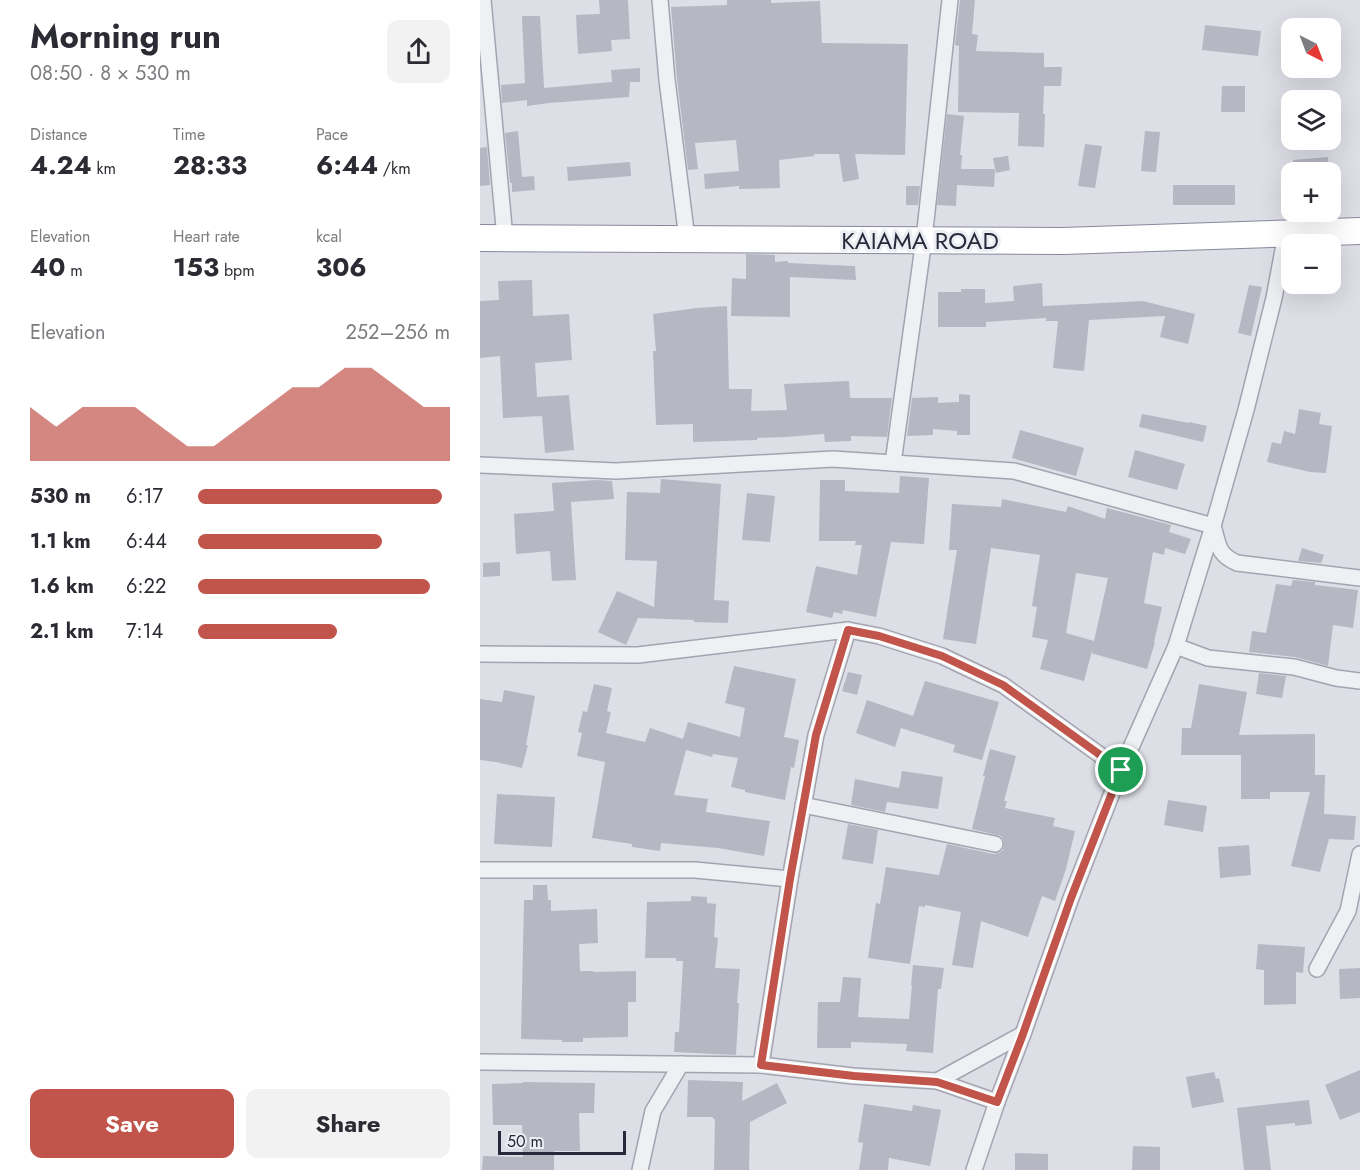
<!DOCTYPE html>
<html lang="en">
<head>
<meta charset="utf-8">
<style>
  :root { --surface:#fff; --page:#f2f2f3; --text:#2b2b33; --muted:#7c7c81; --accent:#c1554b }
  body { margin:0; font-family:Jost,sans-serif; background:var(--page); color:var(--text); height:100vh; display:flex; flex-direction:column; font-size:22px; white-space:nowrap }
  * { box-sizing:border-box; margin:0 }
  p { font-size:20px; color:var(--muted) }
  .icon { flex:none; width:33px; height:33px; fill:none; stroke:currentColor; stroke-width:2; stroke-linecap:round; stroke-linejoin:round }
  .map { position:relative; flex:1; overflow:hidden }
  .details { display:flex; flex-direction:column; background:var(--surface); width:480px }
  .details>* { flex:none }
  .needle { width:39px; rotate:138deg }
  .tools { position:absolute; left:801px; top:18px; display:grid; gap:12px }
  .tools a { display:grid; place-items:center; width:60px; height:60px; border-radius:12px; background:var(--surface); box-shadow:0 6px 24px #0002; font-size:30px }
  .scale { position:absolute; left:18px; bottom:15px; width:128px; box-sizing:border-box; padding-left:6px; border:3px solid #282a3b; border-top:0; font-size:16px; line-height:21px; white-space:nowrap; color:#282a3b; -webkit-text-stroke:4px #eceef4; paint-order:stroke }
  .pin { position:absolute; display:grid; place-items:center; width:51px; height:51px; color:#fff; margin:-26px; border:3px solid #fff; border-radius:50%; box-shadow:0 2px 6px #0007 }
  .round { display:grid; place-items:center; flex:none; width:63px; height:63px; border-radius:12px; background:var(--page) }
  .summary { display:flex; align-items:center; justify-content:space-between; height:102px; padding:0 30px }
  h1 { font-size:33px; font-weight:700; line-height:45px }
  .stats { display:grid; grid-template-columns:repeat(3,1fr); gap:9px; height:102px; padding:6px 30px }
  .stats div { display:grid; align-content:center }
  .stats b { font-size:26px; font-weight:700 }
  .stats small { font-size:16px; font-weight:400 }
  .stats p { font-size:16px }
  .chart { height:168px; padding:12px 30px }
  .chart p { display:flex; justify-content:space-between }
  .chart svg { width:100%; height:108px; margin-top:6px; fill:var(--accent); opacity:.7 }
  .action { display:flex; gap:12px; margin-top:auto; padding:12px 30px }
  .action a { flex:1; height:69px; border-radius:12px; background:var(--accent); color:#fff; font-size:24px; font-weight:700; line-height:69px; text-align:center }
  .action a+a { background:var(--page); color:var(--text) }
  ul { padding:0 30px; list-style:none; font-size:20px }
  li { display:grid; grid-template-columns:96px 72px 1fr; align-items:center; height:45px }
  li i { height:15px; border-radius:8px; background:var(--accent) }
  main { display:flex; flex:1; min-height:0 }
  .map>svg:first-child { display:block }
</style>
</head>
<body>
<main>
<section class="details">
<div class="summary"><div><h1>Morning run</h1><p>08:50 · 8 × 530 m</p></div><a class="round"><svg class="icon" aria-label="share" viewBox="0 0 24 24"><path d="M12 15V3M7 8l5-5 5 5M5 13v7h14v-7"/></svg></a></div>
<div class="stats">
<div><p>Distance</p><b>4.24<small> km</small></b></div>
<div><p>Time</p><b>28:33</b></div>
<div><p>Pace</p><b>6:44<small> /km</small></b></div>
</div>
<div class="stats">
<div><p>Elevation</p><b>40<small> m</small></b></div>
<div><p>Heart rate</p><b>153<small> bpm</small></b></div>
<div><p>kcal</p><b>306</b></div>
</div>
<div class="chart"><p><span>Elevation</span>252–256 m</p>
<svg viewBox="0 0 160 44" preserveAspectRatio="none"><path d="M0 44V22L10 30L20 22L30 22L40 22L50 30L60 38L70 38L80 30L90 22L100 14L110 14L120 6L130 6L140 14L150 22L160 22V44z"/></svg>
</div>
<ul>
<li><b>530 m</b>6:17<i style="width:97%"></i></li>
<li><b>1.1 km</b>6:44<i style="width:73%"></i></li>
<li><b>1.6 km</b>6:22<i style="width:92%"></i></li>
<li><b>2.1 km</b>7:14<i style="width:55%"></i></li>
</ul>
<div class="action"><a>Save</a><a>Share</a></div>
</section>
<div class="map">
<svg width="880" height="1170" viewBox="0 0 880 1170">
  <rect width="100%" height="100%" fill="#dddee6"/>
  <g fill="#b5b7c2" fill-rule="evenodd">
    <polygon points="119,0 148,0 150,39 131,40 132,51 98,54 96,15 120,14"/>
    <polygon points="247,0 291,0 291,3 340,1 342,43 428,44 425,155 375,154 379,179 363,182 359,154 334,154 334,156 299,160 300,188 259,189 259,186 225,189 224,174 259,171 256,140 215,143 218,169 208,170 197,79 191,7 247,5"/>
    <polygon points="480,0 495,0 492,34 498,35 496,51 564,53 564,67 582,67 581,86 564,86 563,114 565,114 564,147 538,146 539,113 478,112 479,46 475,45"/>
    <polygon points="42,16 60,16 64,88 132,82 131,70 160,68 160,82 150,82 149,97 69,103 47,106 47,100 22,103 21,85 45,83"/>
    <polygon points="725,25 781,31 778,56 722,50"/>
    <polygon points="742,86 765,86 765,112 741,112"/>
    <polygon points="467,114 484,116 480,155 482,155 481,169 515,169 514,187 477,185 476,206 457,205"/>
    <polygon points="38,131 42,177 54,176 55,190 32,192 32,183 30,183 25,133"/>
    <polygon points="665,131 680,132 676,172 661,171"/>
    <polygon points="605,144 622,146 615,188 598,186"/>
    <polygon points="7,147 10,185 0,186 0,148"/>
    <polygon points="528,156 530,170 516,173 513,158"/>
    <polygon points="848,157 849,172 813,172 813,160"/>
    <polygon points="150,162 151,176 88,181 87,167"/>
    <rect x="693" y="185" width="62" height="20"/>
    <polygon points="426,186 440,186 438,205 426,205"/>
    <polygon points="266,254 295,255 295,262 308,261 308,263 375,266 376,280 310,277 310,317 251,316 252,278 266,279"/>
    <polygon points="52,280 53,316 89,314 92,360 55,363 57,397 89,395 94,450 65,453 62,416 23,418 20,356 0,358 0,301 19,300 18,281"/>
    <polygon points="562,283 563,306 663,301 715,314 708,344 680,337 685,316 609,320 604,371 573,368 578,321 566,321 566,318 506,322 506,327 458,327 458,292 481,292 481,289 505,289 505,303 534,301 533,286"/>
    <polygon points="769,285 782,287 771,336 758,333"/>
    <polygon points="247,306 249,389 272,389 271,411 307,410 304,384 369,381 370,398 412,398 407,437 371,436 371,441 345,442 344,434 306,437 277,438 277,440 213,442 213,424 176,425 173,351 176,351 173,314 217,308"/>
    <polygon points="479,394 490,395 490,435 477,435 477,431 453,429 453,435 427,436 432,398 458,397 458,403 479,402"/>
    <polygon points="819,409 841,413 839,424 852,426 846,473 830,472 787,462 792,442 801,444 804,431 815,434"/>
    <polygon points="662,414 709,423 709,422 727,426 723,442 659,427"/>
    <polygon points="540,430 604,448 596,476 532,458"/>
    <polygon points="655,450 705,464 697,490 648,477"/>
    <polygon points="420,476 449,478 444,544 411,542 396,617 363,610 362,614 354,612 352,618 326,612 336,566 377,575 382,545 375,545 376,541 339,541 340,480 365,480 365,491 419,493"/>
    <polygon points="181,479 241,484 234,600 249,601 248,623 214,622 214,620 158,618 146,645 118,632 137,591 174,607 177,561 145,560 147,492 180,493"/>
    <polygon points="117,480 132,481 134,499 91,502 96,580 72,581 70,551 36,554 34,514 74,511 72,483"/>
    <polygon points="267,493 295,496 290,542 262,540"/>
    <path d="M522,499L586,512L588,506L625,519L627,508L691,525L689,532L711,539L705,554L685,548L684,555L673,552L664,603L682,607L674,642H675L667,669L611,653L613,647L604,681L560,669L568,640L552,637L557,607L552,606L560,555L511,548L496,644L463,639L477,550H469L472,504L521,507ZM596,573L628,578L614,641L586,633Z"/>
    <polygon points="822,548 844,555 841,563 818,561"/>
    <polygon points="20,562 20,576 3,577 3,563"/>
    <polygon points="813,580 835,582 835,585 878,590 873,628 853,625 848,666 815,657 769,652 772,631 786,633 796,584 811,586"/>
    <polygon points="254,666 316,679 304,737 319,740 314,768 311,767 305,800 265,792 265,790 251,787 258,758 233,754 232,757 206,750 194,795 228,799 226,812 290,821 284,856 238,848 181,843 180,851 152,847 152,844 112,838 125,762 97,756 102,733 98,732 103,711 107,712 114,684 132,688 127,711 131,712 126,733 165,742 170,728 203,739 208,722 260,737 265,708 245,703"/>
    <polygon points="368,672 382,675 377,695 362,691"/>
    <polygon points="779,673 806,676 802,698 776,694"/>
    <polygon points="445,681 519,702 502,760 473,752 475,745 421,728 415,747 376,733 387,700 433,716"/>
    <polygon points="719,684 767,692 759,735 835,734 835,775 845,775 844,814 876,816 874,840 849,839 840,872 811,866 830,792 790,792 790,799 761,799 761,755 701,755 702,728 711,728"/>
    <polygon points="24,690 55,696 46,745 48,745 42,768 16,762 0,760 0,699 22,702"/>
    <polygon points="510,749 536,756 524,801 527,801 525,808 575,818 573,826 595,831 586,869 575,901 562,896 548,937 501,921 493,968 472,965 481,912 445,905 445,907 439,906 430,964 388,958 396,903 400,904 406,867 459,875 467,844 513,854 519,853 523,850 524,841 521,836 492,829 505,776 503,776"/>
    <polygon points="422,771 463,777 458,809 407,802 405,812 371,805 375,779 419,788"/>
    <polygon points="17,794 75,797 72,847 14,844"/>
    <polygon points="688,800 727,806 723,832 684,825"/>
    <polygon points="368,824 398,830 393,864 362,859"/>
    <polygon points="769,845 771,875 740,878 738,847"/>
    <polygon points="53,885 67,885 68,900 71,900 71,911 117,909 118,943 99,944 100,971 113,971 113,972 156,971 156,1002 148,1002 148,1037 103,1038 103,1042 82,1042 82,1040 41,1039 44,900 53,900"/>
    <polygon points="211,896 227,897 227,903 236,904 234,937 238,938 235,968 260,969 257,1003 259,1003 256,1055 194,1052 195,1032 199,1032 203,961 196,961 196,958 165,958 167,902 211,901"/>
    <polygon points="778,944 825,947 823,973 816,972 816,1004 784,1005 784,970 776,969"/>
    <polygon points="433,965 464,968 461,989 458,989 453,1053 426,1051 427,1044 371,1042 371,1048 337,1048 338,1002 360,1002 363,977 381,978 378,1017 429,1019 432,985 431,985"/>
    <polygon points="880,968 880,998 860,999 859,969"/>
    <polygon points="880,1070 880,1112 860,1120 845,1085"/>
    <polygon points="734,1072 736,1079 739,1078 744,1102 712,1108 706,1077"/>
    <polygon points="208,1080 263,1082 262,1101 297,1083 307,1103 270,1122 269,1170 234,1170 235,1119 233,1119 233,1117 207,1117"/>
    <polygon points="43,1082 115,1083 114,1113 99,1113 100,1151 74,1151 74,1170 2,1170 3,1156 43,1157 42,1125 13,1125 12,1084 43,1083"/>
    <polygon points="829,1100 832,1124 815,1126 815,1123 786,1126 791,1170 764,1170 757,1108"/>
    <polygon points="384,1104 432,1111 433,1105 461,1110 450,1166 409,1158 408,1170 379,1170 383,1143 378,1142"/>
    <polygon points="653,1146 680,1147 680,1170 652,1170"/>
    <polygon points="535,1153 568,1154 568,1170 535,1170"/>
  </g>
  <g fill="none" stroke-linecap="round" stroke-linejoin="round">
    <g stroke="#a3a4af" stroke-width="18">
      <g id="minor">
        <polyline points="3,0 25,238"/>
        <polyline points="180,0 187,80 207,239"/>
        <polyline points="413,463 444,239 470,0"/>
        <path d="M0,465L136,471L353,459L534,471L733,526C739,545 737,554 757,563L880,578"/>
        <polyline points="696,646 728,658 814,667 856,678 880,681"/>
        <polyline points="0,654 158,655 368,630 399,636 462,656 523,685 641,770"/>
        <polyline points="323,805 515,844"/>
        <polyline points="0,870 215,870 310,879"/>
        <polyline points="837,969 868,911 880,854"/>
        <polyline points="0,1062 281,1065 373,1076 457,1081 517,1102"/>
        <polyline points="281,1065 310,879 336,735 368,630"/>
        <polyline points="457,1081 543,1034"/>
        <polyline points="160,1170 173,1111 201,1064"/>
        <polyline points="494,1170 517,1102 543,1034 591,898 641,770 696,646 733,526 766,410 794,298 806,234"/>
      </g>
    </g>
    <g stroke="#86899b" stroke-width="28">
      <polyline id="trunk" points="0,238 583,241 880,231"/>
    </g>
    <use href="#minor" stroke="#eff0f4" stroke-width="15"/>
    <use href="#trunk" stroke="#fff" stroke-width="26"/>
  </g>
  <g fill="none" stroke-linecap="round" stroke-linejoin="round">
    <g stroke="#fff" stroke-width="12">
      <polygon id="route" points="368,630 399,636 462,656 523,685 641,770 591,898 543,1034 517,1102 457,1082 374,1076 281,1065 310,879 336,735"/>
    </g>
    <use href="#route" stroke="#c1554b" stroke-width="8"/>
  </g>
  <g text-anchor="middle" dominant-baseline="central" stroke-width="6" stroke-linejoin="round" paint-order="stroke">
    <g font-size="24" fill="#282a3b" stroke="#eceef4">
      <text x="440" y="240">KAIAMA ROAD</text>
    </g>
  </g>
</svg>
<div class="tools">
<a><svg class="needle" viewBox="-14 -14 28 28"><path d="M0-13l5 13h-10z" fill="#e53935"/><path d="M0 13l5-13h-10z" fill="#7c7c81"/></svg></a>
<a><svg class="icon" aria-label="layers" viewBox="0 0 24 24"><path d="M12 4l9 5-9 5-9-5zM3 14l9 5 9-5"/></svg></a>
<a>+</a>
<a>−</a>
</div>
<div class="scale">50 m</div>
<div class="pin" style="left:641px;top:770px;background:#1e9e55"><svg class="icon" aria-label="arrive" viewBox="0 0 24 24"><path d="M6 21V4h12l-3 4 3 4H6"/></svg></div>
</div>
</main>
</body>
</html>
